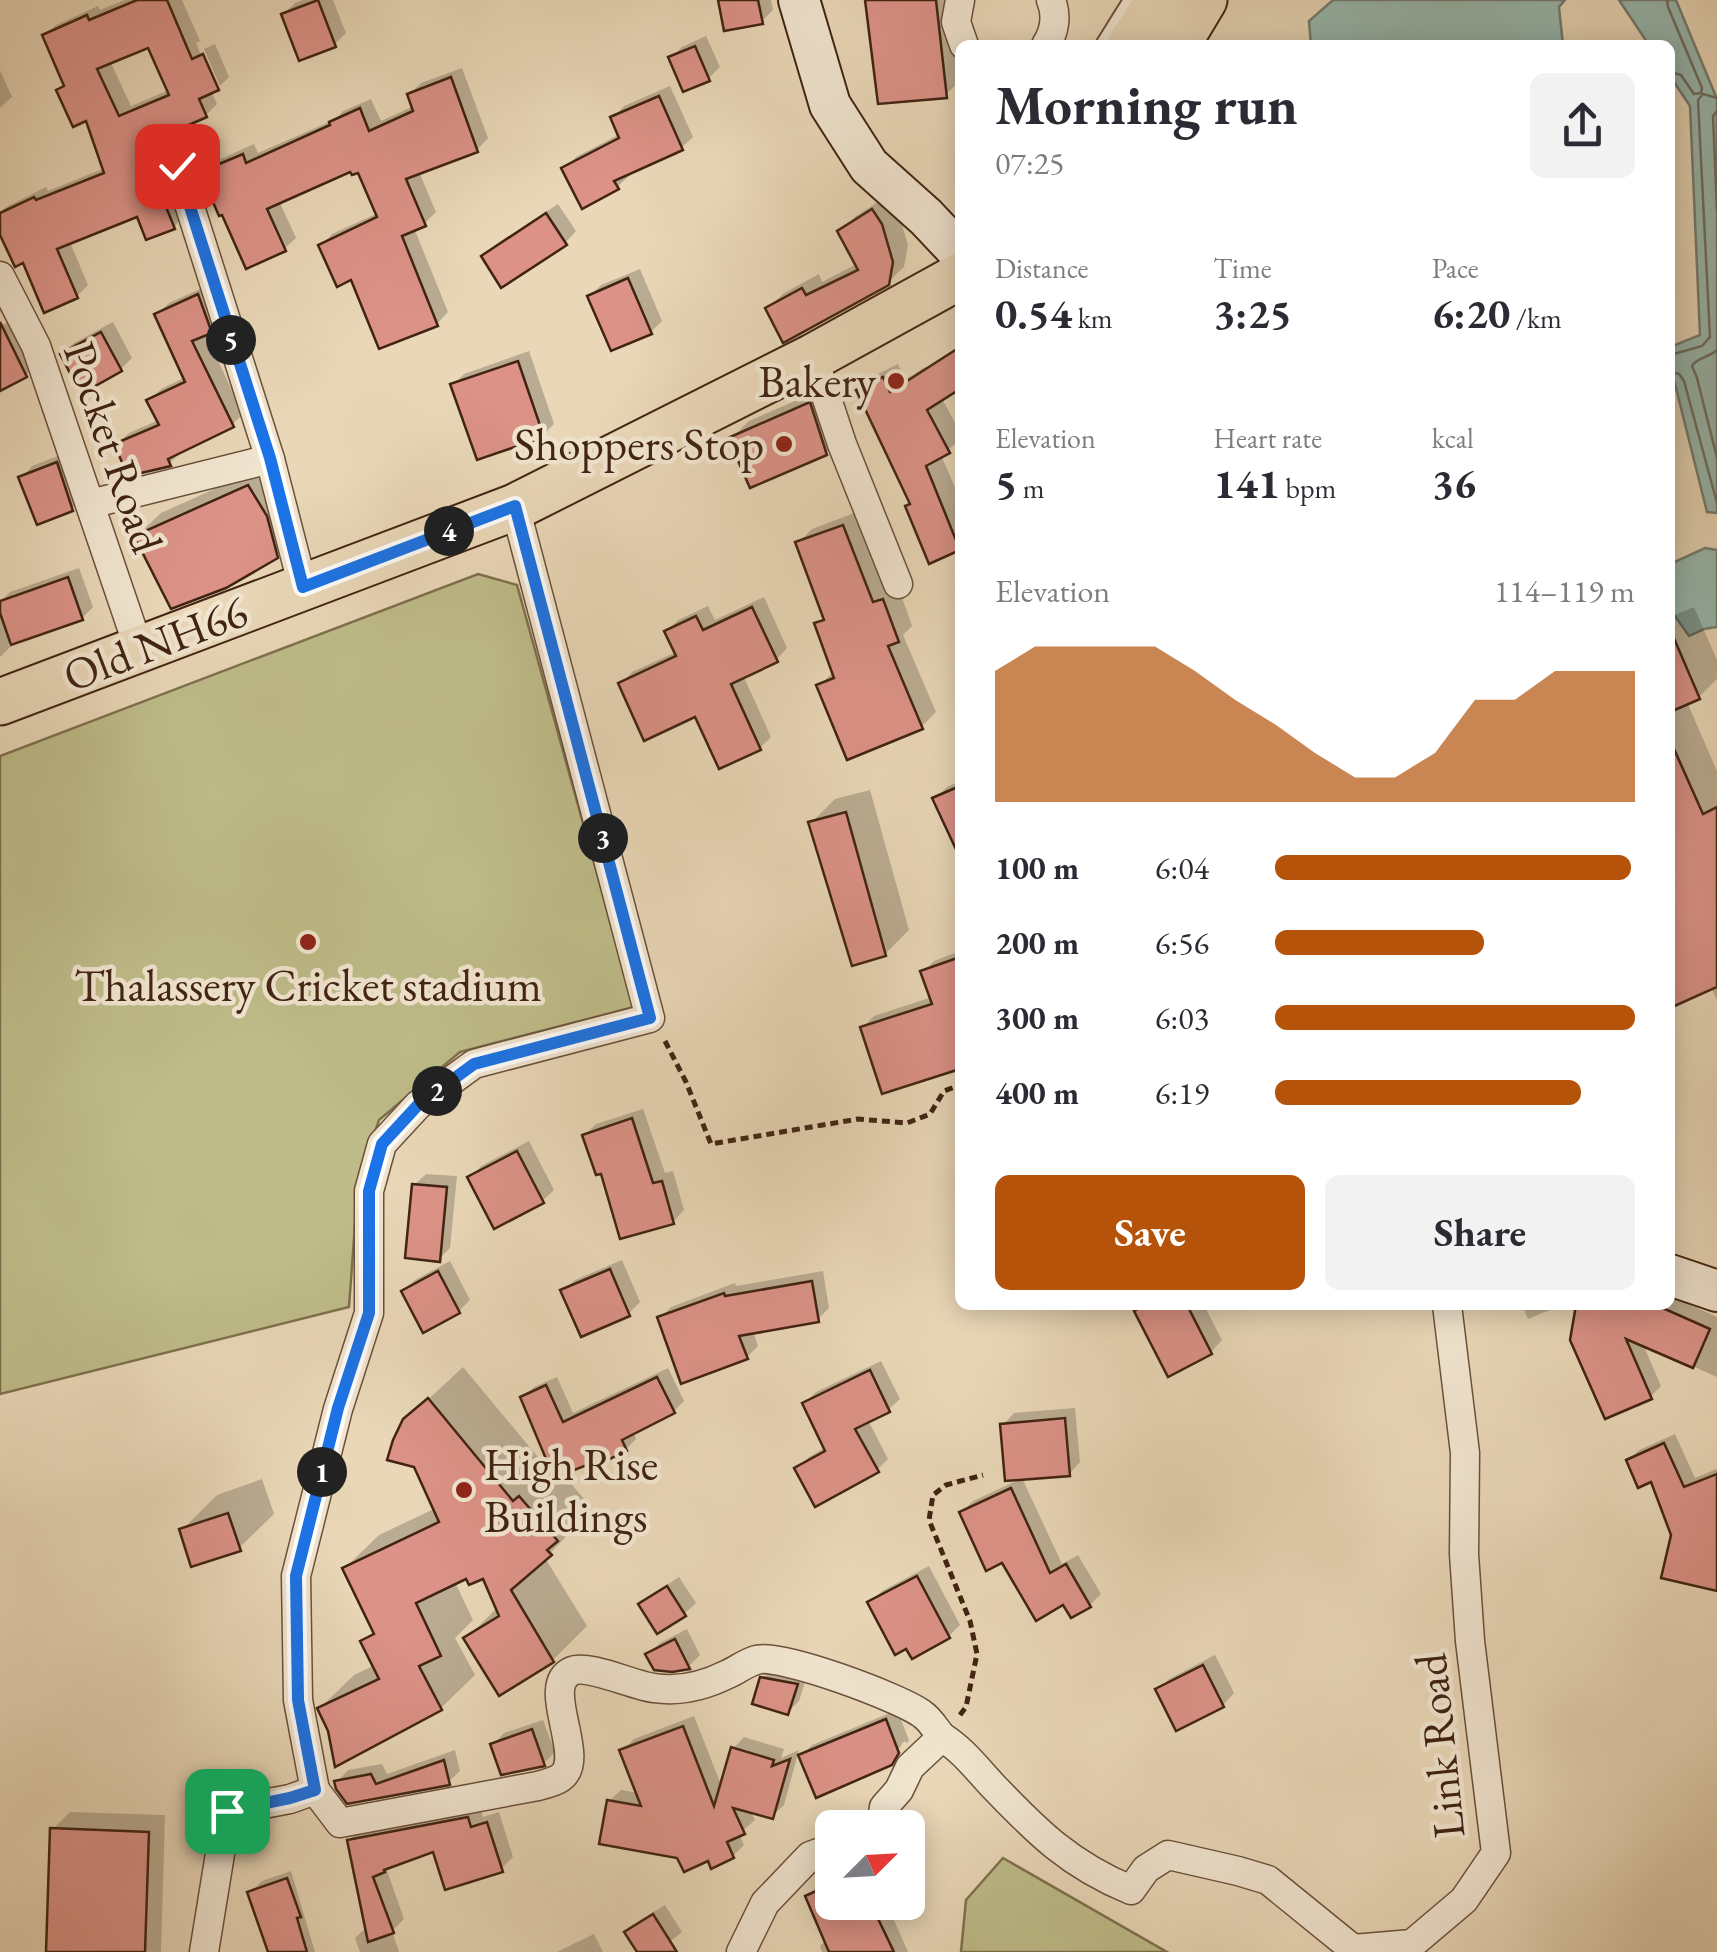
<!DOCTYPE html>
<html lang="en">
<head>
<meta charset="utf-8">
<style>
  :root { --surface:#fff; --page:#f2f2f3; --text:#2b2b33; --muted:#7c7c81; --accent:#b45309 }
  body { margin:0; font-family:"EB Garamond",serif; background:var(--page); color:var(--text); height:100vh; display:flex; flex-direction:column; font-size:38px; white-space:nowrap }
  * { box-sizing:border-box; margin:0 }
  p { font-size:32px; color:var(--muted) }
  .icon { flex:none; width:55px; height:55px; fill:none; stroke:currentColor; stroke-width:2; stroke-linecap:round; stroke-linejoin:round }
  .map { position:relative; flex:1; overflow:hidden }
  .details { position:absolute; left:955px; top:40px; width:720px; height:1270px; display:flex; flex-direction:column; background:var(--surface); border-radius:15px; box-shadow:0 5px 25px #0003 }
  .details>* { flex:none }
  .needle { width:65px; rotate:66deg }
  .tools { position:absolute; left:815px; top:1810px; display:grid; gap:20px }
  .tools a { display:grid; place-items:center; width:110px; height:110px; border-radius:15px; background:var(--surface); box-shadow:0 5px 25px #0003; font-size:50px }
  .pin { position:absolute; display:grid; place-items:center; width:85px; height:85px; color:#fff; margin:-42px; border-radius:20px; box-shadow:0 5px 15px #0006 }
  .km { position:absolute; width:50px; height:50px; margin:-25px; border-radius:50%; background:#222; color:#fff; font-size:28px; line-height:50px; text-align:center }
  .round { display:grid; place-items:center; flex:none; width:105px; height:105px; border-radius:15px; background:var(--page) }
  .headline { display:flex; align-items:center; justify-content:space-between; height:170px; padding:0 40px }
  h1 { font-size:55px; font-weight:700; line-height:75px }
  .stats { display:grid; grid-template-columns:repeat(3,1fr); gap:15px; height:170px; padding:10px 40px }
  .stats div { display:grid; align-content:center }
  .stats b { font-size:42px; font-weight:700 }
  .stats small { font-size:28px; font-weight:400 }
  .stats p { font-size:28px }
  .chart { height:280px; padding:20px 40px }
  .chart p { display:flex; justify-content:space-between }
  .chart svg { width:100%; height:180px; margin-top:10px; fill:var(--accent); opacity:.7 }
  .primary-button { display:flex; gap:20px; margin-top:auto; padding:20px 40px }
  .primary-button a { flex:1; height:115px; border-radius:15px; background:var(--accent); color:#fff; font-size:40px; font-weight:700; line-height:115px; text-align:center }
  .primary-button a+a { background:var(--page); color:var(--text) }
  ul { padding:0 40px; list-style:none; font-size:32px }
  li { display:grid; grid-template-columns:160px 120px 1fr; align-items:center; height:75px }
  li i { height:25px; border-radius:12px; background:var(--accent) }
  .map>svg:first-child { display:block }
</style>
</head>
<body>
<div class="map">
<svg width="1717" height="1952" viewBox="0 0 1717 1952">
  <rect width="100%" height="100%" fill="#e9d7b7"/>
  <filter id="stains"><feTurbulence type="fractalNoise" baseFrequency=".002" numOctaves="4"/><feColorMatrix values="0 0 0 0 .2 0 0 0 0 .09 0 0 0 0 .02 0 0 0 .5 -.17"/></filter>
  <radialGradient id="worn" r=".72"><stop offset=".6" stop-color="#630" stop-opacity="0"/><stop offset="1" stop-color="#630" stop-opacity=".3"/></radialGradient>
  <g fill="#bebc89" stroke="#7f704e" stroke-width="2.5">
    <polygon points="478,574 517,585 634,1007 460,1052 379,1120 358,1184 349,1307 0,1394 0,756"/>
    <polygon points="1003,1858 1167,1952 961,1952 966,1900"/>
  </g>
  <g fill="#97b9b0" stroke="#747d71" stroke-width="2.5">
    <polygon points="1333,0 1565,0 1559,7 1563,45 1311,45 1309,21"/>
    <polygon points="1619,0 1676,0 1717,99 1717,513 1707,512 1670,364 1670,347 1700,335 1690,106 1670,76 1670,45 1649,45"/>
    <polygon points="1705,548 1717,550 1717,627 1704,629 1689,636 1670,609 1670,564"/>
  </g>
  <g fill="#0003" fill-rule="evenodd">
    <path d="M125,0H182L200,41L196,43L215,87H219L211,91L217,104L206,115L151,139L169,189L174,187L185,215L174,227L139,214L70,242L88,285L77,296L25,260L0,229V213L6,207L46,187L48,191L105,168L88,117L59,91L66,84L45,36L56,25L98,6L100,10ZM149,45L169,90L131,106L110,61Z"/>
    <polygon points="303,0 333,0 346,33 335,44 300,58 284,14 295,3"/>
    <polygon points="720,0 771,0 773,10 761,22"/>
    <polygon points="868,0 960,0 960,81 945,95"/>
    <polygon points="706,36 720,67 709,78 671,58 682,47"/>
    <polygon points="215,44 229,77 220,86 204,49"/>
    <polygon points="462,68 488,138 477,150 419,172 436,212 424,224 414,228 448,312 437,324 353,277 321,246 332,234 378,213 360,169 351,168 279,201 296,238 284,249 203,173 214,162 254,144 258,153 336,119 343,111 371,99 381,121 414,106 410,94 421,83"/>
    <polygon points="0,70 12,97 0,108"/>
    <polygon points="670,86 693,137 681,148 627,173 629,176 617,187 564,169 576,157 620,134 613,118 624,106"/>
    <polygon points="889,195 897,208 908,245 904,267 887,283 768,308 784,293 819,274 822,282 857,264 840,231 856,216"/>
    <polygon points="558,204 576,231 565,243 484,256 495,245"/>
    <polygon points="640,269 662,321 651,332 590,296 601,285"/>
    <polygon points="209,285 222,319 205,333 243,414 232,425 181,452 169,464 117,445 129,433 159,420 149,401 161,389 186,377 157,315 169,303"/>
    <polygon points="15,319 37,364 26,375 0,388 0,326"/>
    <polygon points="113,322 132,358 121,369 63,354 74,343"/>
    <polygon points="529,351 554,424 543,435 453,385 464,374"/>
    <polygon points="898,364 905,380 925,367 960,432 960,440 941,455 960,499 960,548 931,560 912,503 859,390 874,376"/>
    <polygon points="827,387 844,435 826,452 731,439 749,421"/>
    <polygon points="68,452 83,497 72,508 21,478 32,466"/>
    <polygon points="272,463 300,532 276,556 137,536 161,513"/>
    <polygon points="857,512 898,586 912,626 903,635 936,712 921,727 819,686 834,671 817,624 826,615 798,543 812,529"/>
    <polygon points="79,568 93,607 82,618 8,644 10,647 0,657 0,602 10,592"/>
    <polygon points="764,597 787,648 776,660 743,675 771,737 760,748 696,714 621,684 632,672 676,652 667,631 678,620 708,606 715,620"/>
    <polygon points="1694,607 1717,660 1717,679 1699,697 1687,702 1717,771 1717,1000 1711,987 1670,1005 1670,617"/>
    <polygon points="960,781 960,831 935,799 947,787"/>
    <polygon points="870,790 909,930 885,954 811,823 835,799"/>
    <polygon points="960,951 960,1074 956,1076 953,1069 863,1027 874,1016 932,997 923,972 934,961"/>
    <polygon points="643,1109 665,1173 673,1171 684,1210 673,1222 603,1170 585,1135 596,1124"/>
    <polygon points="529,1141 554,1190 542,1201 470,1178 481,1166"/>
    <polygon points="426,1174 457,1176 450,1248 439,1259 414,1185"/>
    <polygon points="622,1260 640,1302 628,1314 563,1291 575,1280"/>
    <polygon points="450,1261 470,1300 459,1311 404,1291 415,1280"/>
    <polygon points="823,1271 829,1308 818,1319 753,1331 758,1346 747,1357 660,1318 671,1307 735,1283 736,1286"/>
    <polygon points="1670,1296 1717,1317 1717,1377 1643,1344 1661,1386 1650,1397 1578,1305 1670,1305"/>
    <polygon points="1144,1305 1204,1305 1222,1340 1211,1352 1169,1374 1137,1312"/>
    <polygon points="1522,1305 1562,1305 1528,1319"/>
    <polygon points="881,1361 900,1399 888,1410 868,1420 888,1459 877,1470 798,1468 809,1457 826,1447 805,1403 816,1392"/>
    <polygon points="463,1367 547,1468 553,1468 523,1398 534,1387 557,1377 573,1413 668,1368 684,1401 674,1411 633,1431 636,1439 626,1449 562,1473 590,1506 580,1516 583,1520 545,1558 587,1626 553,1660 499,1693 466,1639 498,1607 484,1576 467,1576 455,1582 473,1620 455,1638 475,1675 441,1708 330,1730 320,1708 354,1675 375,1665 363,1641 375,1630 345,1568 379,1535 436,1508 405,1421"/>
    <polygon points="1075,1408 1080,1462 1069,1474 1022,1478 1062,1564 1078,1555 1101,1594 1090,1605 1064,1601 1003,1560 962,1512 973,1501 1022,1478 1003,1425 1014,1413"/>
    <polygon points="1675,1434 1695,1478 1717,1469 1717,1508 1652,1479 1629,1460 1639,1450"/>
    <polygon points="262,1479 274,1514 239,1548 182,1530 217,1495"/>
    <polygon points="929,1566 960,1625 949,1636 870,1603 882,1591"/>
    <polygon points="679,1577 696,1603 684,1614 642,1605 653,1594"/>
    <polygon points="687,1629 700,1655 689,1666 672,1669 648,1654 660,1643"/>
    <polygon points="1215,1655 1234,1693 1223,1705 1177,1728 1158,1690 1169,1679"/>
    <polygon points="774,1667 808,1673 799,1701 787,1713 763,1679"/>
    <polygon points="897,1710 909,1740 907,1743 904,1741 893,1757 801,1756 812,1745"/>
    <polygon points="694,1716 722,1787 733,1749 744,1737 784,1749 781,1758 799,1750 784,1805 772,1816 750,1810 755,1820 739,1834 744,1845 733,1856 679,1856 609,1801 621,1790 639,1793 622,1751 634,1739"/>
    <polygon points="543,1720 555,1752 543,1764 493,1745 504,1733"/>
    <polygon points="455,1750 460,1771 448,1782 338,1788 337,1782 348,1770 382,1764 387,1774"/>
    <polygon points="480,1806 483,1817 499,1812 513,1857 501,1869 434,1848 386,1868 404,1919 392,1931 399,1952 360,1952 355,1938 368,1926 349,1840 362,1828"/>
    <polygon points="70,1812 165,1815 161,1952 49,1952 53,1829"/>
    <polygon points="291,1871 315,1952 267,1952 262,1937 264,1934 250,1893 262,1881"/>
    <polygon points="832,1879 832,1902 886,1902 908,1952 822,1952 820,1946 826,1940 808,1896 819,1885"/>
    <polygon points="665,1905 682,1932 657,1952 640,1952 627,1933 639,1921"/>
    <polygon points="594,1934 603,1952 557,1952"/>
  </g>
  <g fill="none" stroke-linecap="round" stroke-linejoin="round">
    <g stroke="#6c6e61" stroke-width="2.5">
      <polyline points="1667,0 1668,7 1702,88 1701,93 1694,94 1681,75 1670,72"/>
      <polyline points="1717,111 1713,116 1717,210"/>
      <path d="M1717,350C1710,357 1696,358 1692,366L1697,378L1717,458"/>
      <polyline points="1670,355 1702,346 1710,337 1698,100 1703,94 1717,98"/>
      <polyline points="1670,372 1679,374 1684,381 1717,503"/>
    </g>
  </g>
  <g fill="#dc9287" stroke="#402312" stroke-width="2.5" fill-rule="evenodd">
    <path d="M137,0H167L192,59L203,54L219,90L199,99L207,117L139,147L157,199L162,197L175,229L146,240L137,217L57,249L78,298L44,313L23,263L15,267L0,235V213L34,197L36,200L104,173L86,121L73,127L56,90L64,86L42,35L87,15L89,20ZM148,48L169,95L119,116L97,69Z"/>
    <polygon points="318,0 336,47 299,61 281,14"/>
    <polygon points="718,0 758,0 763,24 724,31"/>
    <polygon points="865,0 936,0 947,98 878,104"/>
    <polygon points="695,46 710,81 683,92 668,57"/>
    <polygon points="451,77 478,152 406,179 426,226 402,236 438,326 379,349 351,280 337,287 318,245 377,217 358,173 352,175 350,172 267,209 286,251 246,269 222,215 219,216 200,172 243,154 246,163 330,125 329,122 360,108 369,131 413,111 407,94"/>
    <polygon points="659,96 683,150 614,181 619,189 582,209 561,168 619,138 610,117"/>
    <polygon points="872,209 882,224 893,262 889,285 783,343 765,308 802,288 806,295 858,270 837,231"/>
    <polygon points="546,213 567,245 501,288 481,256"/>
    <polygon points="628,278 652,334 611,351 587,296"/>
    <polygon points="198,294 212,333 192,341 234,427 168,459 171,466 128,476 114,444 159,425 146,400 185,382 154,314"/>
    <polygon points="0,322 27,377 0,391"/>
    <polygon points="101,332 122,371 81,394 60,354"/>
    <polygon points="960,347 960,389 927,410 950,453 926,466 960,550 929,564 905,506 910,504 856,390 883,377 890,392"/>
    <polygon points="518,361 544,437 477,460 450,384"/>
    <polygon points="810,402 827,455 750,488 728,438"/>
    <polygon points="57,462 73,511 37,525 18,477"/>
    <polygon points="248,485 267,516 278,558 226,588 171,609 134,536"/>
    <polygon points="843,525 873,602 883,599 899,642 888,646 923,729 847,760 816,685 834,678 814,623 824,620 795,542"/>
    <polygon points="68,577 83,620 11,645 0,613 0,601"/>
    <polygon points="752,607 778,662 731,684 761,750 719,769 695,717 644,741 618,683 676,656 664,631 696,616 703,630"/>
    <polygon points="1670,629 1700,699 1670,712"/>
    <polygon points="1670,740 1703,814 1717,807 1717,987 1670,1008"/>
    <polygon points="960,786 960,858 932,798"/>
    <polygon points="846,812 886,956 852,966 808,822"/>
    <polygon points="960,957 960,1069 882,1094 860,1027 932,1004 920,971"/>
    <polygon points="632,1118 653,1183 662,1181 674,1224 620,1239 601,1174 596,1175 582,1135"/>
    <polygon points="517,1151 544,1203 494,1229 467,1177"/>
    <polygon points="412,1184 447,1187 440,1262 405,1258"/>
    <polygon points="610,1269 630,1316 581,1337 560,1290"/>
    <polygon points="438,1271 460,1313 423,1333 401,1291"/>
    <polygon points="812,1281 819,1322 739,1336 748,1359 681,1384 657,1317 724,1293 725,1296"/>
    <polygon points="1146,1305 1187,1305 1212,1354 1168,1377 1134,1311"/>
    <polygon points="1576,1305 1656,1305 1710,1329 1693,1368 1626,1339 1652,1399 1605,1419 1570,1340"/>
    <polygon points="870,1370 890,1412 855,1429 879,1472 815,1507 794,1468 825,1451 802,1403"/>
    <polygon points="657,1377 675,1413 622,1440 627,1451 599,1464 597,1461 554,1478 520,1397 546,1385 563,1422"/>
    <polygon points="428,1398 513,1501 519,1496 558,1541 547,1550 552,1555 511,1590 554,1662 499,1696 463,1638 499,1616 483,1579 469,1585 466,1579 416,1603 441,1656 419,1666 442,1710 335,1767 328,1731 317,1708 379,1679 360,1641 374,1634 342,1568 439,1522 414,1467 387,1460 393,1440 403,1419"/>
    <polygon points="1065,1418 1070,1476 1005,1481 1000,1424"/>
    <polygon points="1664,1443 1684,1487 1717,1474 1717,1591 1661,1578 1671,1535 1651,1482 1638,1488 1626,1460"/>
    <polygon points="1011,1488 1050,1573 1066,1564 1091,1607 1071,1618 1063,1605 1036,1621 1002,1563 986,1571 959,1512"/>
    <polygon points="228,1513 241,1551 191,1567 179,1529"/>
    <polygon points="917,1576 950,1638 912,1659 906,1649 895,1655 867,1602"/>
    <polygon points="667,1586 686,1616 657,1634 638,1604"/>
    <polygon points="675,1639 690,1669 672,1672 654,1670 645,1654"/>
    <polygon points="1203,1665 1224,1707 1176,1731 1155,1689"/>
    <polygon points="760,1677 798,1684 788,1715 752,1704"/>
    <polygon points="886,1719 899,1753 892,1765 816,1798 798,1755"/>
    <polygon points="683,1726 714,1806 731,1747 774,1760 772,1766 790,1759 773,1819 733,1808 745,1834 727,1842 734,1858 711,1869 708,1861 684,1872 677,1858 599,1844 607,1800 641,1806 619,1750"/>
    <polygon points="532,1729 545,1766 501,1775 490,1744"/>
    <polygon points="444,1760 450,1785 347,1804 336,1789 334,1781 371,1774 376,1784"/>
    <polygon points="468,1817 471,1827 487,1822 503,1872 445,1890 433,1852 384,1870 385,1872 373,1877 394,1933 368,1942 347,1840"/>
    <polygon points="50,1828 149,1832 145,1952 46,1952"/>
    <polygon points="287,1878 301,1917 297,1918 307,1952 268,1952 247,1892"/>
    <polygon points="832,1884 832,1902 870,1902 894,1952 829,1952 805,1896"/>
    <polygon points="653,1914 677,1952 637,1952 624,1932"/>
  </g>
  <g fill="none" stroke-linecap="round" stroke-linejoin="round">
    <g stroke="#6a503b" stroke-width="18">
      <polyline id="lane" points="1103,45 1131,0"/>
    </g>
    <g stroke="#6a503b" stroke-width="31">
      <g id="street">
        <polyline points="960,0 956,22 964,45"/>
        <path d="M1046,45C1055,31 1057,15 1051,0"/>
        <polyline points="177,166 270,459 303,587"/>
        <polyline points="0,276 36,346 139,649"/>
        <polyline points="813,357 842,444 898,584"/>
        <polyline points="90,504 270,459"/>
        <path d="M315,1790L340,1823L538,1786C545,1784 554,1782 560,1778C589,1759 538,1686 572,1671C588,1664 635,1686 654,1688C679,1692 706,1685 728,1674C737,1670 746,1663 756,1660C778,1652 901,1698 922,1714C930,1719 936,1730 942,1737"/>
        <path d="M881,1828L884,1807L899,1790L910,1767L942,1737C963,1750 977,1769 993,1786C1037,1832 1070,1865 1131,1890L1146,1869L1168,1855L1238,1871L1268,1880L1353,1949L1412,1944L1464,1900L1496,1853L1470,1641L1464,1554L1465,1453L1447,1305"/>
        <polyline points="204,1952 227,1811 290,1799 315,1790 298,1700 296,1576 338,1409 369,1313 369,1191 382,1144 418,1105 474,1064 650,1018 515,507"/>
        <polyline points="741,1952 765,1903 810,1856 832,1848"/>
      </g>
    </g>
    <g stroke="#402312" stroke-width="44">
      <g id="secondary">
        <polyline points="799,0 830,105 869,166 926,217 960,253"/>
        <polyline points="1670,1275 1717,1291"/>
      </g>
    </g>
    <g stroke="#402312" stroke-width="49">
      <g id="primary">
        <polyline points="1130,45 1160,0"/>
        <polyline points="1177,45 1204,0"/>
        <polyline points="0,702 515,507 813,357 960,276"/>
      </g>
    </g>
    <g stroke="#402312" stroke-width="5" stroke-dasharray="8 5" stroke-linecap="butt">
      <polyline points="665,1041 686,1082 711,1144 858,1119 907,1123 930,1114 944,1091 960,1085"/>
      <polyline points="960,1715 966,1707 977,1654 970,1621 929,1520 933,1495 946,1485 983,1475"/>
    </g>
    <use href="#lane" stroke="#f1e5d0" stroke-width="14"/>
    <use href="#street" stroke="#f1e5d0" stroke-width="28"/>
    <use href="#secondary" stroke="#f1e5d0" stroke-width="40"/>
    <use href="#primary" stroke="#e9d7b7" stroke-width="45"/>
  </g>
  <g fill="none" stroke-linecap="round" stroke-linejoin="round">
    <g stroke="#fff" stroke-width="20">
      <polyline id="route" points="177,166 270,458 303,587 515,506 650,1018 474,1064 418,1105 382,1144 369,1191 369,1313 338,1408 296,1576 298,1700 315,1790 290,1798 227,1811"/>
    </g>
    <use href="#route" stroke="#1a73e8" stroke-width="12"/>
  </g>
  <g fill="#8f2418" stroke="#f1e5d0" stroke-width="4">
    <circle cx="896" cy="381" r="10"/>
    <circle cx="784" cy="444" r="10"/>
    <circle cx="308" cy="942" r="10"/>
    <circle cx="464" cy="1490" r="10"/>
  </g>
  <g text-anchor="middle" dominant-baseline="central" stroke-width="9" stroke-linejoin="round" paint-order="stroke">
    <g font-size="45" fill="#402312" stroke="#f1e5d0" text-anchor="end">
      <text x="876" y="381">Bakery</text>
      <text x="764" y="444">Shoppers Stop</text>
      <text x="308" y="985" text-anchor="middle">Thalassery Cricket stadium</text>
      <text x="484" y="1464" text-anchor="start">High Rise<tspan x="484" dy="52">Buildings</tspan></text>
    </g>
    <g font-size="45" fill="#402312" stroke="#f1e5d0">
      <text transform="translate(114 447) rotate(71)">Pocket Road</text>
      <text transform="translate(155 643) rotate(-21)">Old NH66</text>
      <text transform="translate(1439 1746) rotate(-96)">Link Road</text>
    </g>
  </g>
  <rect width="100%" height="100%" filter="url(#stains)"/>
  <rect width="100%" height="100%" fill="url(#worn)"/>
</svg>
<div class="tools">
<a><svg class="needle" viewBox="-14 -14 28 28"><path d="M0-13l5 13h-10z" fill="#e53935"/><path d="M0 13l5-13h-10z" fill="#7c7c81"/></svg></a>
</div>
<div class="pin" style="left:227px;top:1811px;background:#1e9e55"><svg class="icon" aria-label="arrive" viewBox="0 0 24 24"><path d="M6 21V4h12l-3 4 3 4H6"/></svg></div>
<div class="pin" style="left:177px;top:166px;background:#d93025"><svg class="icon" aria-label="check" viewBox="0 0 24 24"><path d="M5 12l5 5 9-10"/></svg></div>
<b class="km" style="left:322px;top:1472px">1</b>
<b class="km" style="left:437px;top:1091px">2</b>
<b class="km" style="left:603px;top:838px">3</b>
<b class="km" style="left:449px;top:531px">4</b>
<b class="km" style="left:231px;top:340px">5</b>
<section class="details">
<div class="headline"><div><h1>Morning run</h1><p>07:25</p></div><a class="round"><svg class="icon" aria-label="share" viewBox="0 0 24 24"><path d="M12 15V3M7 8l5-5 5 5M5 13v7h14v-7"/></svg></a></div>
<div class="stats">
<div><p>Distance</p><b>0.54<small> km</small></b></div>
<div><p>Time</p><b>3:25</b></div>
<div><p>Pace</p><b>6:20<small> /km</small></b></div>
</div>
<div class="stats">
<div><p>Elevation</p><b>5<small> m</small></b></div>
<div><p>Heart rate</p><b>141<small> bpm</small></b></div>
<div><p>kcal</p><b>36</b></div>
</div>
<div class="chart"><p><span>Elevation</span>114–119 m</p>
<svg viewBox="0 0 160 44" preserveAspectRatio="none"><path d="M0 44V12L10 6L20 6L30 6L40 6L50 12L60 19L70 25L80 32L90 38L100 38L110 32L120 19L130 19L140 12L150 12L160 12V44z"/></svg>
</div>
<ul>
<li><b>100 m</b>6:04<i style="width:99%"></i></li>
<li><b>200 m</b>6:56<i style="width:58%"></i></li>
<li><b>300 m</b>6:03<i style="width:100%"></i></li>
<li><b>400 m</b>6:19<i style="width:85%"></i></li>
</ul>
<div class="primary-button"><a>Save</a><a>Share</a></div>
</section>
</div>
</body>
</html>
